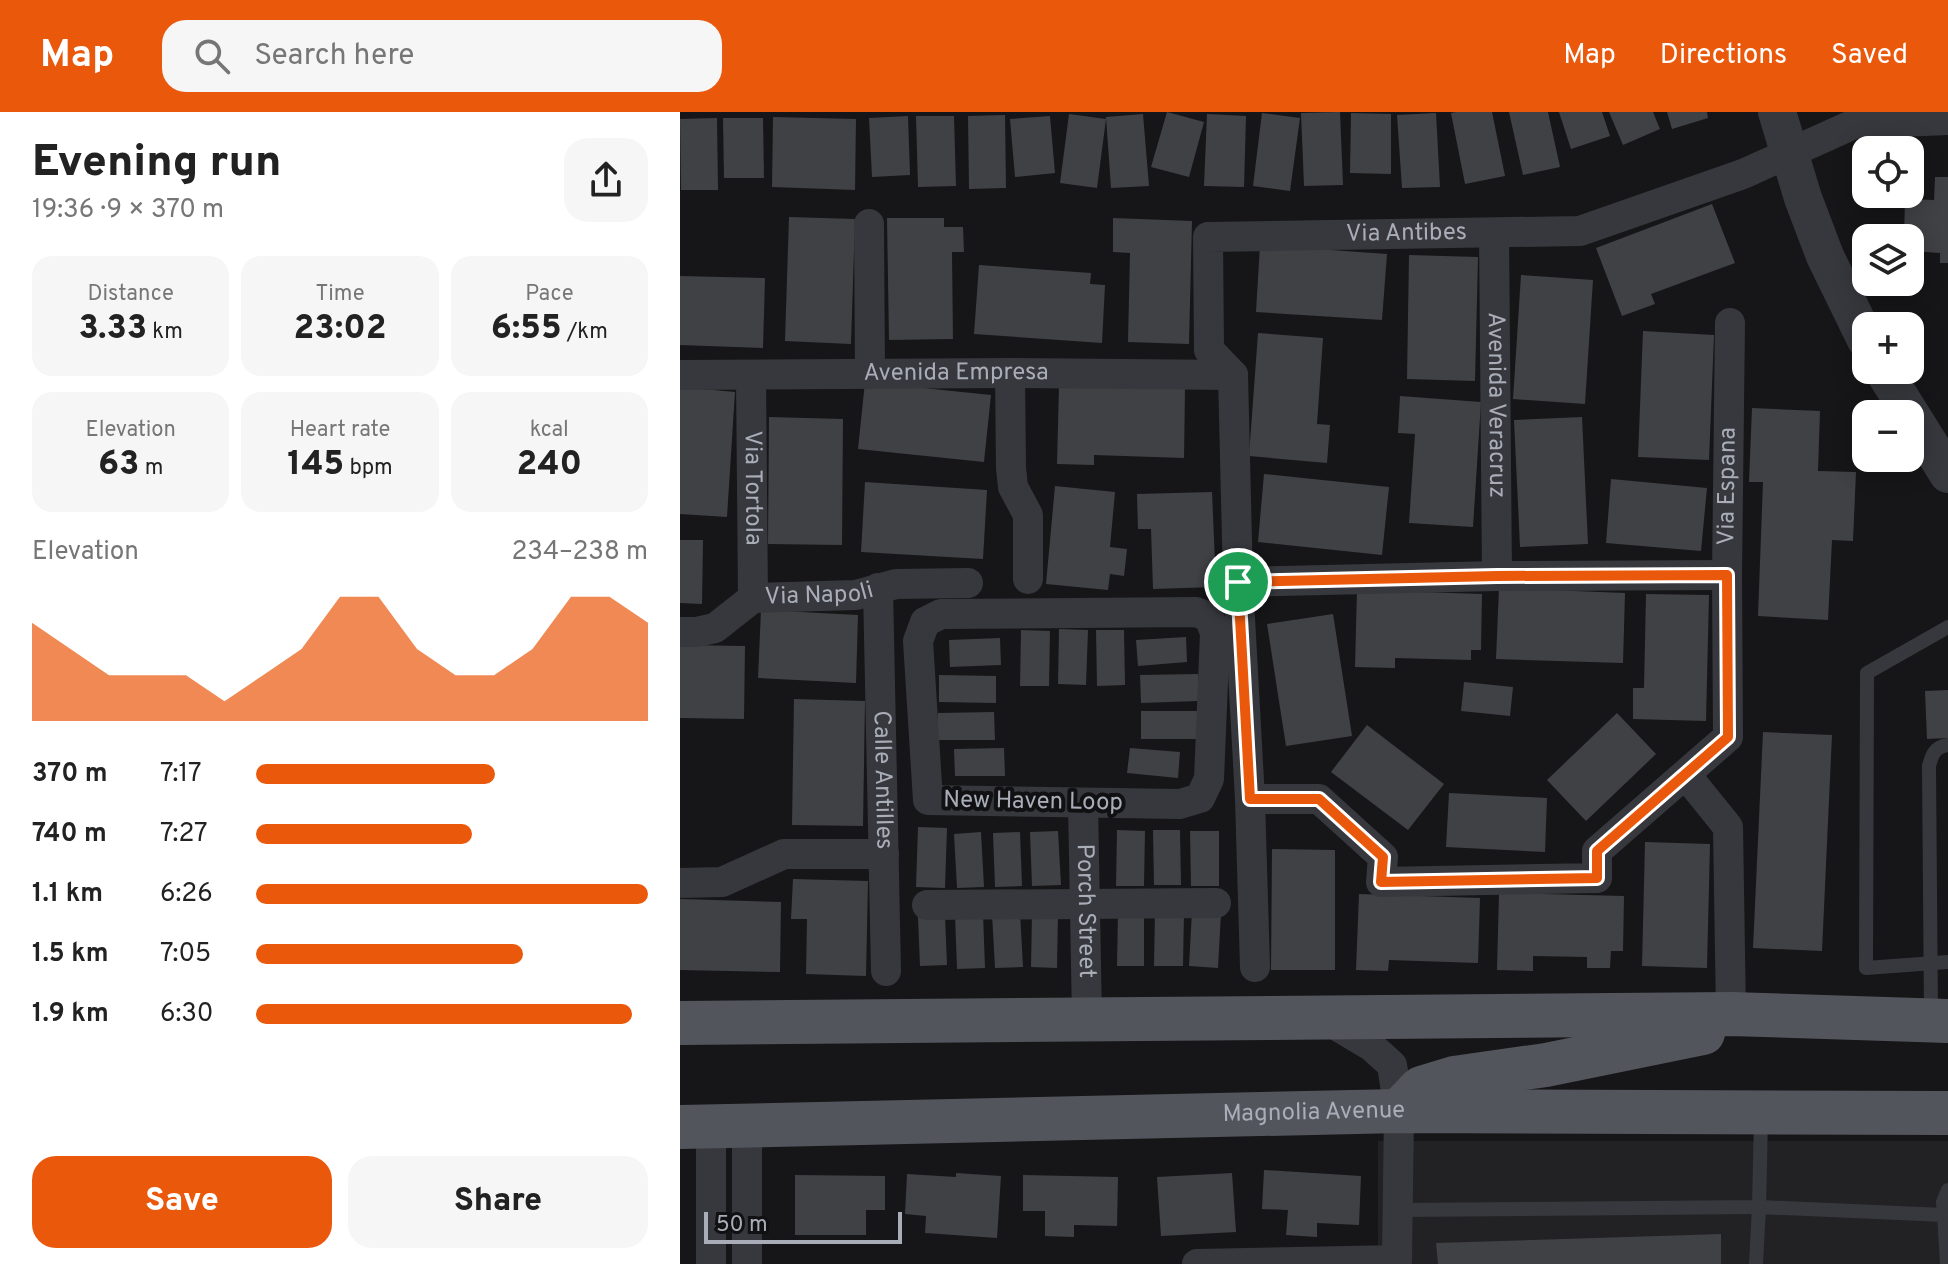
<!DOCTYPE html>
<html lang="en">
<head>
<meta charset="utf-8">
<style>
  :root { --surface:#fff; --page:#f6f6f6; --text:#222; --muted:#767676; --accent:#ea580c }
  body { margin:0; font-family:Overpass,sans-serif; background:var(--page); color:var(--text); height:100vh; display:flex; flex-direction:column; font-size:30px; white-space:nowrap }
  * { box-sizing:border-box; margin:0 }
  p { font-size:26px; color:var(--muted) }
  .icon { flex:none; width:44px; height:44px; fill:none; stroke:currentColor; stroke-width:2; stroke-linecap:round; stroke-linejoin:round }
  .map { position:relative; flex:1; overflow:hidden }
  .side { display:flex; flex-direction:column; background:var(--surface); width:680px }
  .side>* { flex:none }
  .controls { position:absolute; left:1172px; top:24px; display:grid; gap:16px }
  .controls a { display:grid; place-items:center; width:72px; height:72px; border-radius:16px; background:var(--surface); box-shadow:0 4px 20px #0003; font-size:40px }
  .scale { position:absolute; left:24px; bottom:20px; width:198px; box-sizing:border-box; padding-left:8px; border:4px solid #a8adb8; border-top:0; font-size:22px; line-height:28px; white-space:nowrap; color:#a8adb8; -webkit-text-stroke:6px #111113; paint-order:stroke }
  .pin { position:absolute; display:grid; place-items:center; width:68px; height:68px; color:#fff; margin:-34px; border:4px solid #fff; border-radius:50%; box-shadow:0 2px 8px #0007 }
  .round { display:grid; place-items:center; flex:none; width:84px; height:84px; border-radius:24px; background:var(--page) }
  .headline { display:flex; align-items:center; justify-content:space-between; height:136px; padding:0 32px }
  h1 { font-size:44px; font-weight:800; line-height:60px }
  .stats { display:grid; grid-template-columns:repeat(3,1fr); gap:12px; height:136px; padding:8px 32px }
  .stats div { display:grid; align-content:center; border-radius:20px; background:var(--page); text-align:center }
  .stats b { font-size:34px; font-weight:800 }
  .stats small { font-size:22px; font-weight:400 }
  .stats p { font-size:22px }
  .chart { height:224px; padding:16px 32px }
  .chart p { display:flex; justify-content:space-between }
  .chart svg { width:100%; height:144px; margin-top:8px; fill:var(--accent); opacity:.7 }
  .button { display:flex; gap:16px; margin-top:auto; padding:16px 32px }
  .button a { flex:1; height:92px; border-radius:24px; background:var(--accent); color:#fff; font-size:32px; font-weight:800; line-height:92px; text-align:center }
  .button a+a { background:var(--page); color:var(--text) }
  ul { padding:0 32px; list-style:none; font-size:26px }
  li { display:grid; grid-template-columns:128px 96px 1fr; align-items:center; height:60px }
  li i { height:20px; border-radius:10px; background:var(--accent) }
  header { display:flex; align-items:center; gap:48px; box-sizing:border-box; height:112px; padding:0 40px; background:var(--accent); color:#fff }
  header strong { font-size:38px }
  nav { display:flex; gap:44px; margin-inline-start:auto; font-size:28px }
  .search { width:560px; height:72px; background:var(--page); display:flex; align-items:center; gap:20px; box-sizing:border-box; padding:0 28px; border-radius:24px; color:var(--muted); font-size:30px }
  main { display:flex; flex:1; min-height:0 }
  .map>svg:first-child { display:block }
</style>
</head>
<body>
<header>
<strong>Map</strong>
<div class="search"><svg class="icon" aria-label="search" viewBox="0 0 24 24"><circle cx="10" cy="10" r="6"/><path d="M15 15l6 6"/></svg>Search here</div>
<nav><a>Map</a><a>Directions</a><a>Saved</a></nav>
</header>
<main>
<section class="side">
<div class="headline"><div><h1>Evening run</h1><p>19:36 · 9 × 370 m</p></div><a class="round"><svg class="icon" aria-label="share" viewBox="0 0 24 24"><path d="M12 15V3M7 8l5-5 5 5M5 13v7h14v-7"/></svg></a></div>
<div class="stats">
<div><p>Distance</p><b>3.33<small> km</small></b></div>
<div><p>Time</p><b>23:02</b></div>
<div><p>Pace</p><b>6:55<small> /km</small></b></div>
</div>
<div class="stats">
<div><p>Elevation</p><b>63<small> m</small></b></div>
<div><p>Heart rate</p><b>145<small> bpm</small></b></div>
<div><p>kcal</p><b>240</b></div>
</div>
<div class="chart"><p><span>Elevation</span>234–238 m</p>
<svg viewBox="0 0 160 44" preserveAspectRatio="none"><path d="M0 44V14L10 22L20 30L30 30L40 30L50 38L60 30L70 22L80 6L90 6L100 22L110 30L120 30L130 22L140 6L150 6L160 14V44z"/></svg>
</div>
<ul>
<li><b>370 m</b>7:17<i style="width:61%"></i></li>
<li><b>740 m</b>7:27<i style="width:55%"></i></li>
<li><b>1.1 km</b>6:26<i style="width:100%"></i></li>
<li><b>1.5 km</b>7:05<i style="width:68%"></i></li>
<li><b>1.9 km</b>6:30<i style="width:96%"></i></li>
</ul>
<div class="button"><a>Save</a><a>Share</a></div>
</section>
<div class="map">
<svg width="1268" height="1152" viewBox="0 0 1268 1152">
  <rect width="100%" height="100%" fill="#161618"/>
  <rect fill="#222225" x="698" y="1029" width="570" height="123"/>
  <g fill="#404145">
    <polygon points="487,0 524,10 509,65 471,55"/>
    <polygon points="660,0 663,73 624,74 621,1"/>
    <polygon points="776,0 812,0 825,64 785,72 771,1"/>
    <polygon points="829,0 868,0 880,55 843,63"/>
    <polygon points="879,0 922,0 930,24 891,37"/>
    <polygon points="929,0 973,0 980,17 943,33"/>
    <polygon points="987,0 1027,0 1028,6 992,17"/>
    <polygon points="582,1 620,6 610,79 573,74"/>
    <polygon points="671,1 711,2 711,62 670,61"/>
    <polygon points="756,1 760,75 722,76 717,3"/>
    <polygon points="389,2 426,7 417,76 380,71"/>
    <polygon points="463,2 469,74 431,76 426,5"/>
    <polygon points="527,2 566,4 564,75 524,74"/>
    <polygon points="325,3 326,76 289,77 288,4"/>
    <polygon points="228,4 230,63 192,65 189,6"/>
    <polygon points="236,4 274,4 276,74 238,75"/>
    <polygon points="370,4 375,61 335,65 330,7"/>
    <polygon points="93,5 176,7 175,78 92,75"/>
    <polygon points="37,6 38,78 1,78 0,7"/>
    <polygon points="43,6 83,6 84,66 44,66"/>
    <polygon points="1255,65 1268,65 1268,151 1260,151 1260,141 1230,139 1230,126 1224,126 1225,87 1254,88"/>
    <polygon points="1032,92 1055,151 971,182 975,192 942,204 916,136"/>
    <polygon points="109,105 175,107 171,232 105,229"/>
    <polygon points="207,106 264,106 264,115 283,115 284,140 272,140 273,227 209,228"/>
    <polygon points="433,106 512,109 509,232 448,230 450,141 433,140"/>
    <polygon points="580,133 707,142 702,208 576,200"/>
    <polygon points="729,143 798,145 795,269 727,267"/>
    <polygon points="299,153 411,161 410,172 425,173 422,231 294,222"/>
    <polygon points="841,163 913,168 905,292 833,287"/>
    <polygon points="0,164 85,166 83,236 0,233"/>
    <polygon points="963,219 1034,223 1029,348 958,345"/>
    <polygon points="578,221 643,226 637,312 650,313 647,351 569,344"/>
    <polygon points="185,270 311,283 304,350 178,337"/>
    <polygon points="379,273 505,277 504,346 414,343 414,353 377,352"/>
    <polygon points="0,275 55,280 47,405 0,402"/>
    <polygon points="720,284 801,290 793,415 729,411 735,322 718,321"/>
    <polygon points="1072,296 1140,299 1138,359 1176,360 1173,429 1152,428 1148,508 1078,504 1083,370 1069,370"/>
    <polygon points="89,305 163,307 162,433 88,432"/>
    <polygon points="902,305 908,432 840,435 834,308"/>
    <polygon points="584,362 709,375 702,443 578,430"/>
    <polygon points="931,367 1027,376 1021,439 926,431"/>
    <polygon points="185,370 307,378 303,447 181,440"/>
    <polygon points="375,374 435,380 430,435 447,437 444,464 430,462 428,478 366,472"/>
    <polygon points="532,380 536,475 473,477 471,417 458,417 457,382"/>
    <polygon points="0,428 23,428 22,492 0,491"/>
    <polygon points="819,476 945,481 943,551 816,547"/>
    <polygon points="677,478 802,482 801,538 791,538 791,548 715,546 715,556 675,555"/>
    <polygon points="966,482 1029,483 1026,609 953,607 953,576 964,576"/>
    <polygon points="81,498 178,503 176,571 78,566"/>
    <polygon points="653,502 672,624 606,634 587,512"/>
    <polygon points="379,517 408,518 406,573 378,572"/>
    <polygon points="341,518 370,519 369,574 340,574"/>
    <polygon points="416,518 444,518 445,573 417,574"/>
    <polygon points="506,525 507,550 458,554 456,528"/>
    <polygon points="320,526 321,553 270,555 269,528"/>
    <polygon points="0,533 65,534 64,607 0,606"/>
    <polygon points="518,562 518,589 461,591 460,563"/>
    <polygon points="259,563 316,564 316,591 259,590"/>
    <polygon points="784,570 833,575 830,604 781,599"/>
    <polygon points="1268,578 1268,626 1247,627 1245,579"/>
    <polygon points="114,587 185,589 183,714 112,713"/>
    <rect x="461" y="599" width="58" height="28"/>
    <polygon points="314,600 315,628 258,628 258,601"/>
    <polygon points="937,601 976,642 906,709 867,668"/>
    <polygon points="687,613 764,672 728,718 651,660"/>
    <polygon points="1083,620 1152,623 1142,839 1073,836"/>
    <polygon points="324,636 325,664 275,664 274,637"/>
    <polygon points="450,636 500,640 498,666 447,661"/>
    <polygon points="769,681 867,686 865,740 766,735"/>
    <polygon points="238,715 267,716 265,776 236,775"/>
    <polygon points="437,718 465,719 464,774 436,774"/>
    <polygon points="473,718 500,718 501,773 474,773"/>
    <polygon points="378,719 381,773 352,774 350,720"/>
    <polygon points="510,719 539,719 539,774 511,774"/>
    <polygon points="301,720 304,775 277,776 274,722"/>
    <polygon points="340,720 342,774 315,775 313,721"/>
    <polygon points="965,730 1030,732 1027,856 962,854"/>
    <polygon points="592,737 655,738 655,858 591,858"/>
    <polygon points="113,767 188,769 186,864 126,862 127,807 111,807"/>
    <polygon points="819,781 944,784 943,839 931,839 930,856 907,856 907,845 853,844 853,859 817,858"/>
    <polygon points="679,782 800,786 798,851 709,848 708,859 676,858"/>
    <polygon points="0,787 101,790 100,860 0,858"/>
    <polygon points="475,799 504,800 503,854 474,854"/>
    <polygon points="512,799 541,801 538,856 509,854"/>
    <polygon points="340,800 343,855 315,856 312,802"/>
    <polygon points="352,800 378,801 377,856 351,855"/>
    <polygon points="438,800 464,800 464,854 437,854"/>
    <polygon points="303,801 305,856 277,857 275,802"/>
    <polygon points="265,804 267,853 240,854 238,805"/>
    <polygon points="584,1058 681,1064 679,1113 637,1111 637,1125 606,1123 608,1098 582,1097"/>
    <polygon points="276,1061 321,1064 317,1126 245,1121 246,1104 225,1102 227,1062 276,1065"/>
    <polygon points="552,1061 556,1120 481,1124 477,1065"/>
    <polygon points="115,1063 205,1064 205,1098 186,1098 186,1123 115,1123"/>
    <polygon points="343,1063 438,1065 437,1114 394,1113 394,1125 365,1124 365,1099 343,1099"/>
    <polygon points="1041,1122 1041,1152 758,1152 756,1131"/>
  </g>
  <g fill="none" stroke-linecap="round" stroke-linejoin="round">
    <g stroke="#37383d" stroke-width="14">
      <polyline points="1268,515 1187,561 1186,856 1268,850"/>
      <path d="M1251,904L1249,654C1252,642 1255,635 1268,633"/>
      <polyline points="718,1098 1079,1095 1081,1005"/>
      <polyline points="1264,1103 1263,1090 1268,1078"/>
      <polyline points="1076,1152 1079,1095 1264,1103 1267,1152"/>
    </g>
    <g stroke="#37383d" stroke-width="30">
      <polyline points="189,112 190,262"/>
      <path id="s1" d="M814,121L817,464"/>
      <polyline points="330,261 331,356 333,375 348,403 348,467"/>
      <path id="s2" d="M0,263L330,261L553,263"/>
      <path id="s3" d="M553,263L529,238L528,125L900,119L1063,62L1174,12L1268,8"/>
      <polyline points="553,263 558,470 570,687 575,855"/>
      <path id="s4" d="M71,264L73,486"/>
      <polyline points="558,470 817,464 1047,463"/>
      <path id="s5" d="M198,476L206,859"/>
      <polygon points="516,500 529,505 535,521 529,667 520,686 500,692 248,688 238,529 245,510 261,502"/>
      <path id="s6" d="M0,520H17L35,516L73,486L176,483L216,472L288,471"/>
      <polyline points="1006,663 1048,715 1051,902"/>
      <path id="s7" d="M570,687H639L703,745L701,770L917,766V739L1048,625L1047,463L1050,211"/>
      <path id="s8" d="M403,691L407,906"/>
      <polyline points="0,771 42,770 104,742 204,742"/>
      <polyline points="247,793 536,791"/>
      <polyline points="31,1014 31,1152"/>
      <polyline points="67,1014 67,1152"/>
      <polyline points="517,1152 717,1148 719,999 712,953 691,934 644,906"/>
    </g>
    <g stroke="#37383d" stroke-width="38">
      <polyline points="1097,0 1123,86 1145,144 1186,228"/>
      <polyline points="1203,258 1268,362"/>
    </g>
    <g stroke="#53555c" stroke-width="44">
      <polyline points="0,911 1051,902 1268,909"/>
      <polyline points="719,999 741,976 774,966 866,953 1023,921"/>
      <path id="s9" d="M0,1015L719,999L1268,1001"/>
    </g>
  </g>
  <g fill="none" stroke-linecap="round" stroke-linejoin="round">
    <g stroke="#fff" stroke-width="16">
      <polygon id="route" points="1047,463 1048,625 917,739 917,766 701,770 703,745 639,687 570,687 558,470 817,464"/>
    </g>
    <use href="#route" stroke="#ea580c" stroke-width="10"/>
  </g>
  <g text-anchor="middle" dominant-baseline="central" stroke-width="8" stroke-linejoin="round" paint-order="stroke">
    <g font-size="24" fill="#a8adb8" stroke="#111113">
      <text stroke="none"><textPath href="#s3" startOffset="346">Via Antibes</textPath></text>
      <text stroke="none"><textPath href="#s2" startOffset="276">Avenida Empresa</textPath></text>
      <text stroke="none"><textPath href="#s1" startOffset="172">Avenida Veracruz</textPath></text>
      <text stroke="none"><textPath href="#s7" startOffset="848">Via Espana</textPath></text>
      <text stroke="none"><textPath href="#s4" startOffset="112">Via Tortola</textPath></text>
      <text stroke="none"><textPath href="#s6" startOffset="150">Via Napoli</textPath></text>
      <text stroke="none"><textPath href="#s5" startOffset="192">Calle Antilles</textPath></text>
      <text transform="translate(353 690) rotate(1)">New Haven Loop</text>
      <text stroke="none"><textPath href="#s8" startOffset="108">Porch Street</textPath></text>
      <text stroke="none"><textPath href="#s9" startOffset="634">Magnolia Avenue</textPath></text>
    </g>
  </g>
</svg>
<div class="controls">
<a><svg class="icon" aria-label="locate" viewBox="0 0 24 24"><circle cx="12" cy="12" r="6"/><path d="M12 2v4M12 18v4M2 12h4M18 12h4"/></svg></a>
<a><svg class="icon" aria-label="layers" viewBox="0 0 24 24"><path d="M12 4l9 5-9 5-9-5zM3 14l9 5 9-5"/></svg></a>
<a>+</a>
<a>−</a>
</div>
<div class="scale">50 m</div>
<div class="pin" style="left:558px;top:470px;background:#1e9e55"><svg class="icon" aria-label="arrive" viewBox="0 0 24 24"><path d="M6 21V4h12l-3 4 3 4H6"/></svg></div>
</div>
</main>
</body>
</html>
